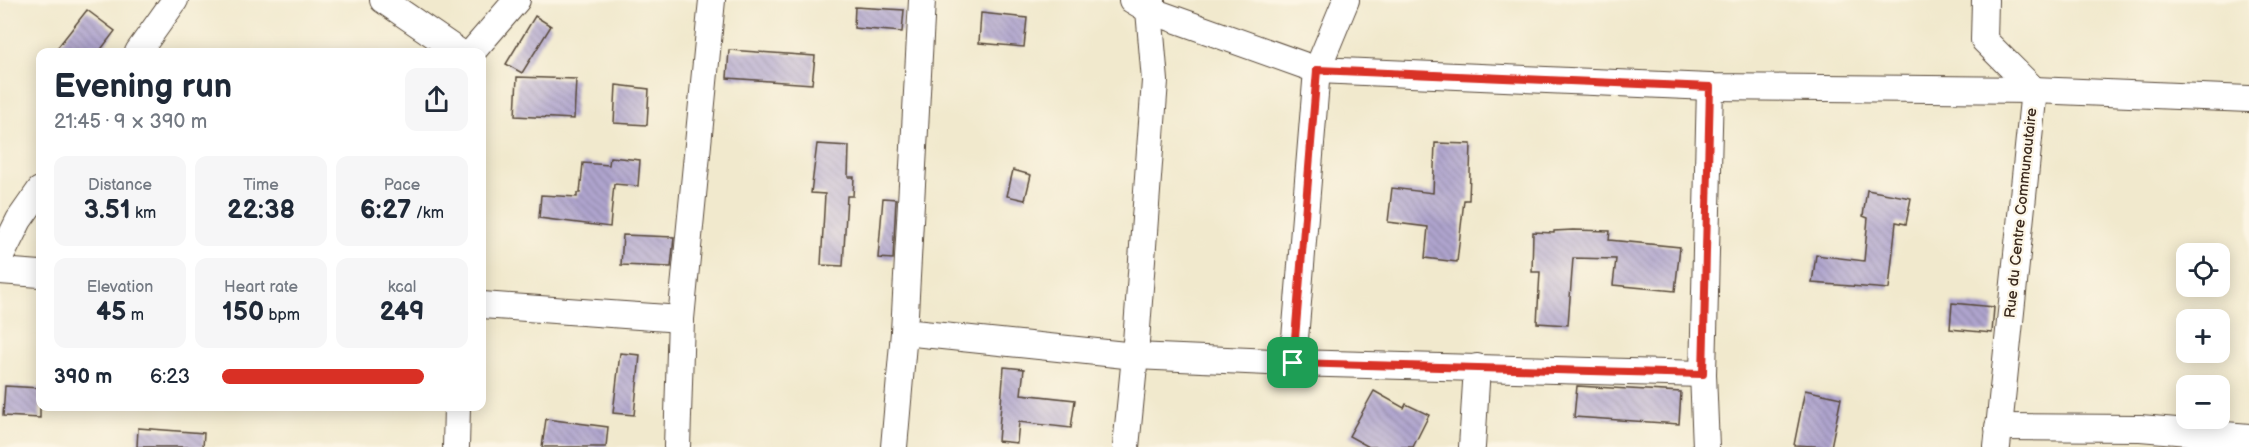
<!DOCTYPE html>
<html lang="en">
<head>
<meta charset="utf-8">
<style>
  :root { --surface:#fff; --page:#f6f6f7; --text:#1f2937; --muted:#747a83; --accent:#d93025 }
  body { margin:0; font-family:"Balsamiq Sans",sans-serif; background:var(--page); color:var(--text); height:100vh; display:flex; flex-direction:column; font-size:22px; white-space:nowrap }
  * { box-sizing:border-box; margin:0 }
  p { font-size:20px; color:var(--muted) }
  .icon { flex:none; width:33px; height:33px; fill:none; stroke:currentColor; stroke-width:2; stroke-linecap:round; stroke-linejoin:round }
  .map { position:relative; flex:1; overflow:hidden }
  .side { position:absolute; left:36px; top:48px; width:450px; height:363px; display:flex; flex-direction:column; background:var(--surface); border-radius:12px; box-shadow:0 3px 15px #0003 }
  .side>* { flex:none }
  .fabs { position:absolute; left:2176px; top:243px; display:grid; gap:12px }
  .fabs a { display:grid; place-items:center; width:54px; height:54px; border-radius:12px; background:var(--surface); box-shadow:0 3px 15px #0003; font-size:30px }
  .pin { position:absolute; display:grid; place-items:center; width:51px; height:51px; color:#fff; margin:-26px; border-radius:12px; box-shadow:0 3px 9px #0006 }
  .round { display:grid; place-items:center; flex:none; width:63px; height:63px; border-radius:12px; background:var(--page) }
  .headline { display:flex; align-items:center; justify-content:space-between; height:102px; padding:0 18px }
  h1 { font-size:33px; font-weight:600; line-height:45px }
  .metrics { display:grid; grid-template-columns:repeat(3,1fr); gap:9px; height:102px; padding:6px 18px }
  .metrics div { display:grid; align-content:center; border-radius:12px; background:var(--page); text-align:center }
  .metrics b { font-size:26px; font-weight:600 }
  .metrics small { font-size:16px; font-weight:400 }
  .metrics p { font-size:16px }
  ul { padding:0 18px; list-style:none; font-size:20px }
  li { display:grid; grid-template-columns:96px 72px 1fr; align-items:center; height:45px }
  li i { height:15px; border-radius:8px; background:var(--accent) }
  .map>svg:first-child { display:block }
</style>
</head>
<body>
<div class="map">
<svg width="2249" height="447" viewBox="0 0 2249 447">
  <defs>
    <pattern id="building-back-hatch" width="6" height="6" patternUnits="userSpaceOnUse" patternTransform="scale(1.5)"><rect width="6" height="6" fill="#afa4ce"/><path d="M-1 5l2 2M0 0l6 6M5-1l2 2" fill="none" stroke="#9086a7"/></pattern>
  </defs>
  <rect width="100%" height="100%" fill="#fcf5e5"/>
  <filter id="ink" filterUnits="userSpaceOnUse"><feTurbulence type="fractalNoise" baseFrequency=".0167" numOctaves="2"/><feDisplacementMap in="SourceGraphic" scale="12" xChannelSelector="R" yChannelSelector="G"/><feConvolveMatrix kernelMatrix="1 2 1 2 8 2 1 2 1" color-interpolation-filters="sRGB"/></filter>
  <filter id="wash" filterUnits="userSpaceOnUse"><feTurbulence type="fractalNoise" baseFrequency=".008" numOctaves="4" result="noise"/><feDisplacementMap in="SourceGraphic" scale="24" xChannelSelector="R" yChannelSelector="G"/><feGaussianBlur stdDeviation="1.35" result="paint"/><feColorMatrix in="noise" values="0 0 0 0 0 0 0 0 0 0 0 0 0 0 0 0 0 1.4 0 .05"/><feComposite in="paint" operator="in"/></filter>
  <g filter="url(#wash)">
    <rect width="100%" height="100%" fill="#f1e9cd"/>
    <g id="blocks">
      <g fill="url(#building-back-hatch)">
        <polygon points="855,7 904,10 902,32 854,28"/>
        <polygon points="87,10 115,31 99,52 54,52"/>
        <polygon points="981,13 1027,18 1024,47 979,43"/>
        <polygon points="535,16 551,26 522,73 506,64"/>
        <polygon points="729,50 815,56 812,84 727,78"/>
        <polygon points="517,77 576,79 574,119 515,116"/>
        <polygon points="616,85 649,89 647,125 614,123"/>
        <polygon points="1435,143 1471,144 1469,200 1464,200 1457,262 1425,258 1428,227 1388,222 1392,188 1433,193"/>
        <polygon points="817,144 849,146 848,177 854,177 853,196 847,196 843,266 821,265 825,194 811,193"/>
        <polygon points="610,157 640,160 638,186 614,184 610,227 539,218 541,195 577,197 577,193 580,193 583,163 609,165"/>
        <polygon points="1013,170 1031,175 1025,200 1007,196"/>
        <polygon points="1867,190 1911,198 1906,224 1896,222 1889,289 1812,283 1816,255 1864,261 1868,218 1863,216"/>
        <polygon points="883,198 896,199 893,259 878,258"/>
        <polygon points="1573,230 1610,231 1609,240 1680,247 1675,291 1613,285 1616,259 1573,258 1568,325 1537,323 1540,272 1532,272 1533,232 1554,233 1554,231"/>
        <polygon points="623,235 674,237 671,267 621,265"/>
        <polygon points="1952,303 1994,307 1992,333 1950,329"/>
        <polygon points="620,353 640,355 634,415 613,413"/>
        <polygon points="1004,367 1024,369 1021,394 1075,400 1071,428 1019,422 1017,443 998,441"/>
        <polygon points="5,386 40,388 40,418 3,416"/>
        <polygon points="1577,386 1681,392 1679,424 1574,417"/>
        <polygon points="1805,390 1841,398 1831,447 1794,445"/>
        <polygon points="1374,391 1404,408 1406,404 1429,415 1413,447 1369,447 1349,436"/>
        <polygon points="546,419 608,427 606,447 542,447"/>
        <polygon points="138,428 204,433 203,447 137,447"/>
      </g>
    </g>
  </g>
  <g filter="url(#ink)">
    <use href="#blocks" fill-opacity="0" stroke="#564738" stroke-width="1.5"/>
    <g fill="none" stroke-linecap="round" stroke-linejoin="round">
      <g stroke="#564738" stroke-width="28">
        <g id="street">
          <polyline points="383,0 459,52"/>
          <polyline points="1132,0 1149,10 1317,70 1710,87 2034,90 2249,99"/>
          <polyline points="1985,0 1984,40 2034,90 1997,447"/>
          <polyline points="138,52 175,0"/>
          <polyline points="472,52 517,0"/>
          <polyline points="0,258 19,220 40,190"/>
          <polyline points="0,271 40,274"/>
          <polyline points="482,305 681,319"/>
          <polyline points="904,332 1135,356 1293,363 1703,374"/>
          <polyline points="1293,363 1317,70 1346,0"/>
          <polyline points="1998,427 2140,428 2249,437"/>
          <polyline points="456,447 457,406"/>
          <polyline points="677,447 681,319 712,0"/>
          <polyline points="894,447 904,332 922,0"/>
          <polyline points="1126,447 1135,356 1155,81 1149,10 1152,0"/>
          <polyline points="1472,447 1477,367"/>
          <polyline points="1706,447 1703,374 1710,87"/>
        </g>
      </g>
      <use href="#street" stroke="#fff" stroke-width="26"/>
    </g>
  </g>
  <g fill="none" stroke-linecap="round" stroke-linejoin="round" filter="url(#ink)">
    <g stroke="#fff" stroke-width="12">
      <polygon id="route" points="1317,70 1710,87 1703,374 1293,363"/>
    </g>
    <use href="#route" stroke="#d93025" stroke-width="8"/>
  </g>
  <g text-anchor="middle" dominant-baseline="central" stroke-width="4.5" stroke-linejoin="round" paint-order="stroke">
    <g font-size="15" fill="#3b2a1e" stroke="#fcf5e5">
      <text transform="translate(2021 213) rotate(-84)">Rue du Centre Communautaire</text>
    </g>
  </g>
</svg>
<div class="fabs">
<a><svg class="icon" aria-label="locate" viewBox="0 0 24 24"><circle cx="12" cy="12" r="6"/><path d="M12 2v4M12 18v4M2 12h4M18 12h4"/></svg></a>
<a>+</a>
<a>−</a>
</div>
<div class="pin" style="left:1293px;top:363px;background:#1e9e55"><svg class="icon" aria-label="arrive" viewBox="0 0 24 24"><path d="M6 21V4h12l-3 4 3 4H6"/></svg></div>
<section class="side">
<div class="headline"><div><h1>Evening run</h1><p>21:45 · 9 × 390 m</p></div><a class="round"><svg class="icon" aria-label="share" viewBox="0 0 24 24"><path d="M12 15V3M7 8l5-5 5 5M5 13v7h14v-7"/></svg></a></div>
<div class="metrics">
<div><p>Distance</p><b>3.51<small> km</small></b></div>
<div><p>Time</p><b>22:38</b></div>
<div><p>Pace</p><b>6:27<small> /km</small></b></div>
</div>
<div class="metrics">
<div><p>Elevation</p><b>45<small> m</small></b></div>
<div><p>Heart rate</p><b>150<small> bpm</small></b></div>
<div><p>kcal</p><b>249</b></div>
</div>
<ul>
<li><b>390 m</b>6:23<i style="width:82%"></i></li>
</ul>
</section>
</div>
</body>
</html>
